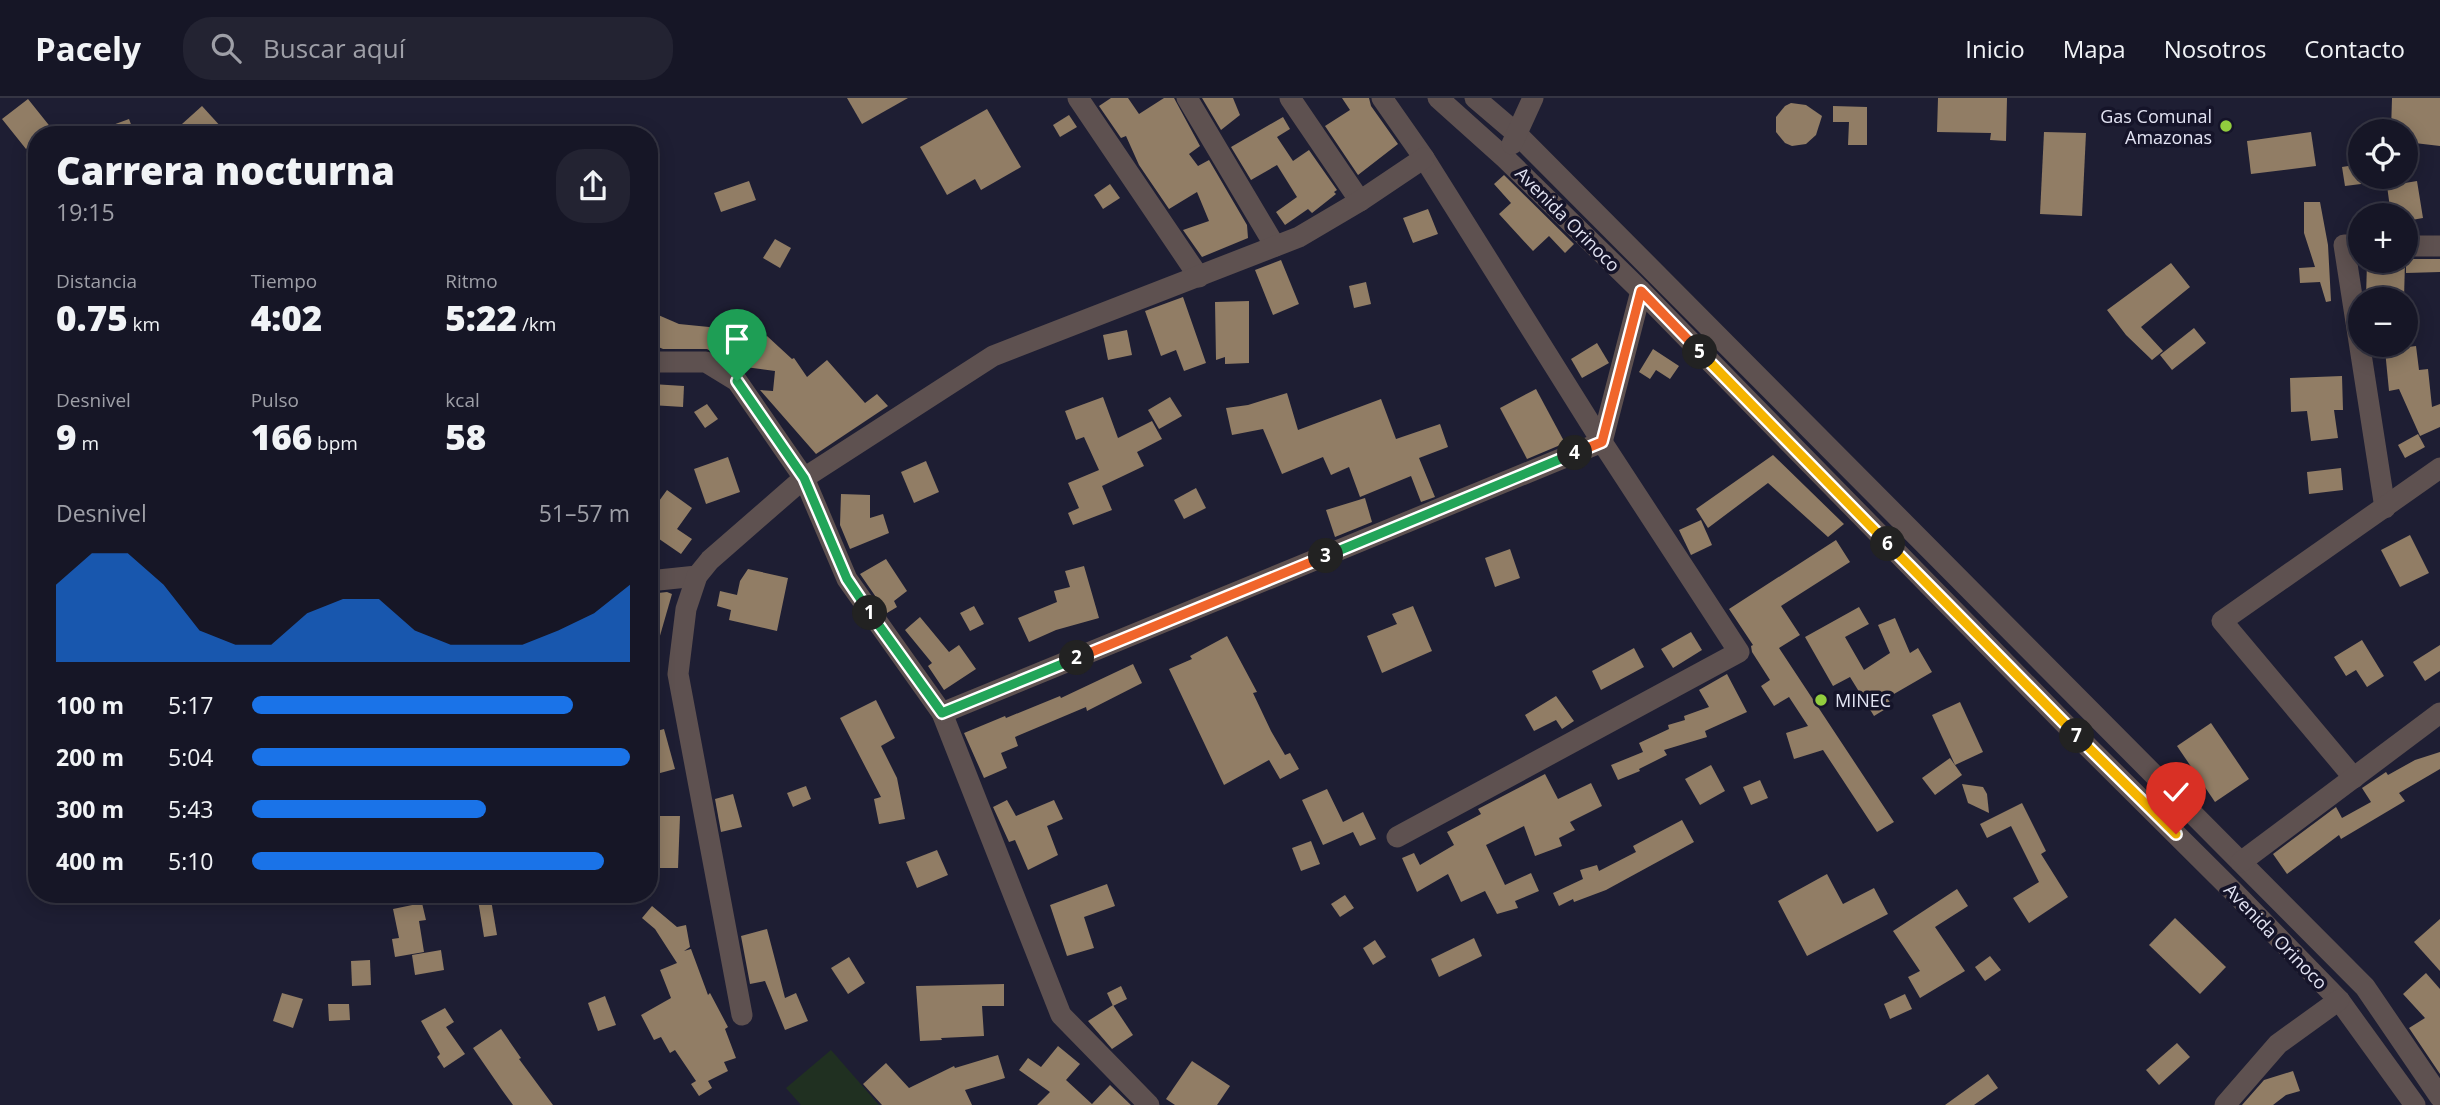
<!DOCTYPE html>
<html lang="es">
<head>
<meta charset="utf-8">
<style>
  :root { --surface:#161626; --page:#232332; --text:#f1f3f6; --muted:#9e9fa7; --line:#353543; --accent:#1a73e8 }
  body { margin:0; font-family:"Open Sans",sans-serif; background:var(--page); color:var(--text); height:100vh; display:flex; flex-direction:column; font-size:26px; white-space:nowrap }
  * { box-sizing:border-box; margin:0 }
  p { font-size:23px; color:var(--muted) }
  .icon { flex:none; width:38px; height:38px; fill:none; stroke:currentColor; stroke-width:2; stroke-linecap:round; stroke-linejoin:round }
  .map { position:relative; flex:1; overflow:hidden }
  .details { position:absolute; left:28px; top:28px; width:630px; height:777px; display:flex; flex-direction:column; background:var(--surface); border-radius:28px; box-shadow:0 4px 18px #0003,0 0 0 2px var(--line) }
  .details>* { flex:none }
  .controls { position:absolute; left:2348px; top:21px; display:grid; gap:14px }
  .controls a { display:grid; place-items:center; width:70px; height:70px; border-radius:50%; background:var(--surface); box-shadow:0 4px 18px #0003,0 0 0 2px var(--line); font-size:35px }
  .pin { position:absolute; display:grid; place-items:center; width:60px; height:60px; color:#fff; margin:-72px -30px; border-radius:50% 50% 50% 0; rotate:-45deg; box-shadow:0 0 7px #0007 }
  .pin .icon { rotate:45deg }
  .km { position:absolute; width:35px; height:35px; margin:-18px; border-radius:50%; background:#222; color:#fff; font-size:19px; line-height:35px; text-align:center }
  .round { display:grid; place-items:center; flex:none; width:74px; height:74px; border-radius:28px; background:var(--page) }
  .head { display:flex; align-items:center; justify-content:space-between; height:119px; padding:0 28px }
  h1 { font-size:38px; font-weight:800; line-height:52px }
  .stats { display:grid; grid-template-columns:repeat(3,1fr); gap:10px; height:119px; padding:7px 28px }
  .stats div { display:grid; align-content:center }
  .stats b { font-size:35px; font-weight:800 }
  .stats small { font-size:19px; font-weight:400 }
  .stats p { font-size:19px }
  .chart { height:196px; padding:14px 28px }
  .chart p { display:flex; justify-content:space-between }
  .chart svg { width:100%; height:126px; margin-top:7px; fill:var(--accent); opacity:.7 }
  ul { padding:0 28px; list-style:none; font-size:23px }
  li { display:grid; grid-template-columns:112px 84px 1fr; align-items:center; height:52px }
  li i { height:18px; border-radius:9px; background:var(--accent) }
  header { display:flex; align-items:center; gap:42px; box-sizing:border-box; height:98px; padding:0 35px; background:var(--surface); border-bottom:2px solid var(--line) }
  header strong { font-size:33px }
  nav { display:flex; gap:38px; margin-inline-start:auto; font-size:24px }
  .search { width:490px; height:63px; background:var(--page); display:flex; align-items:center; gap:18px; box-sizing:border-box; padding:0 24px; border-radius:28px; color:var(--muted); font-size:26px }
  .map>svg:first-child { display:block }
</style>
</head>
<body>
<header>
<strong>Pacely</strong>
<div class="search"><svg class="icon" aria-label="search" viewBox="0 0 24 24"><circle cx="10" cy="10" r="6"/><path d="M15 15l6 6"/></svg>Buscar aquí</div>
<nav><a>Inicio</a><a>Mapa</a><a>Nosotros</a><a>Contacto</a></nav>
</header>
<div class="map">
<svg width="2440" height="1007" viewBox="0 0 2440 1007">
  <rect width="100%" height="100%" fill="#1e1e33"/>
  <polygon fill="#203021" points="831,952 879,1007 801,1007 786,990"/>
  <g fill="#917d65">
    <polygon points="847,0 908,0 862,26"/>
    <polygon points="1111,0 1128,0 1139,16 1164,0 1174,0 1200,48 1189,56 1198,68 1209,62 1247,127 1248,140 1202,159 1183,132 1209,123 1197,94 1169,111 1139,67 1126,38 1121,40 1099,8"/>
    <polygon points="1202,0 1233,0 1240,17 1221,32"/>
    <polygon points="1342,0 1369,0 1371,8 1398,46 1358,77 1325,28 1350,12"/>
    <polygon points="1938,0 2007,0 2006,43 1990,42 1991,35 1937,34"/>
    <polygon points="2392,0 2440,0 2440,48 2406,44 2406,33 2391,33"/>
    <polygon points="28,1 52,31 44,37 37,37 37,43 26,51 2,21"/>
    <polygon points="1791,5 1806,7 1822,18 1816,37 1806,46 1792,48 1785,45 1776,34 1776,19 1785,8"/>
    <polygon points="202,8 222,30 214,37 192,37 182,26"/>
    <polygon points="1833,8 1867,9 1867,47 1848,47 1849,24 1833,24"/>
    <polygon points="987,11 1021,69 981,92 975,81 947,97 920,49"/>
    <polygon points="1069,17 1077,29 1060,39 1053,27"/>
    <polygon points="1283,19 1290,31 1277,39 1293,63 1309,52 1337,92 1334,94 1336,96 1312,115 1308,111 1285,127 1276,114 1297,99 1277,67 1251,82 1231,49"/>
    <polygon points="129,21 135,37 91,37 91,35"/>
    <polygon points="2044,34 2086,35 2082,118 2040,116"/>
    <polygon points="2311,34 2316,68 2251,76 2247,43"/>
    <polygon points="2361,66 2361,86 2345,88 2342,69"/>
    <polygon points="1504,77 1574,146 1565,155 1549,138 1533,153 1499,116 1511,105 1494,86"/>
    <polygon points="749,83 756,102 721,114 714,95"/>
    <polygon points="2417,83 2423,120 2406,123 2406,117 2391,117 2387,88"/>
    <polygon points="1110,86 1120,100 1103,111 1094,97"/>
    <polygon points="2304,104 2320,104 2328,147 2331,203 2326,204 2320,184 2300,185 2299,170 2315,169 2304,135"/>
    <polygon points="1428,111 1438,136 1413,145 1403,120"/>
    <polygon points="775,141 791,150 780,170 763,160"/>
    <polygon points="2406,161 2440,161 2440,174 2406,175"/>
    <polygon points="1281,162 1299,206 1273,217 1255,172"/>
    <polygon points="2367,163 2405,163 2404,201 2366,201"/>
    <polygon points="2171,165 2190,189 2141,229 2163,253 2152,262 2126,237 2107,212"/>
    <polygon points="1366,184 1371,206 1354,210 1349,188"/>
    <polygon points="1183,199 1206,265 1184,273 1176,252 1161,258 1145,213"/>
    <polygon points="1249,203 1249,265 1225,266 1225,259 1216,262 1215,204"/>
    <polygon points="649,213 679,226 709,229 753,253 767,238 792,261 794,260 807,279 827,262 865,305 877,296 888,308 816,356 760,292 773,293 775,273 738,268 707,251 663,251 649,245"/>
    <polygon points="2194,230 2206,245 2172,272 2160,257"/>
    <polygon points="1127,232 1132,257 1108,262 1103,237"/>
    <polygon points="1597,245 1609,265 1582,280 1571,261"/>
    <polygon points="2416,248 2419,272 2428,271 2432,309 2440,306 2440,329 2420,338 2399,291 2389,293 2385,252"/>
    <polygon points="1653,251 1679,268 1670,281 1656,272 1650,281 1639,274"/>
    <polygon points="2342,278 2343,312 2334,312 2338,340 2311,343 2307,313 2291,314 2290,280"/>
    <polygon points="652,286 684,288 683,309 651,307"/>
    <polygon points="1536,291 1565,345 1527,361 1500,310"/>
    <polygon points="1287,295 1298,332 1381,301 1396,341 1440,326 1448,349 1419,360 1435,399 1421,404 1411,378 1360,399 1349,369 1331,377 1323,359 1282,376 1263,331 1232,337 1226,310 1248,307"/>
    <polygon points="1103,299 1118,340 1152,323 1162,341 1137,354 1144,368 1102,388 1112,412 1073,427 1068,415 1079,410 1068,385 1099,372 1084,339 1076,342 1065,313"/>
    <polygon points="1170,299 1182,318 1159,331 1148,312"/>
    <polygon points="707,306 718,321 705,330 694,314"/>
    <polygon points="2418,336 2425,349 2405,360 2398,347"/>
    <polygon points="1773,357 1844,426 1828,439 1768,385 1708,430 1696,411"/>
    <polygon points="728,359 740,394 706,406 694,371"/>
    <polygon points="926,363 939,394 914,405 901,374"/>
    <polygon points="2341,370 2343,392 2309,396 2307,374"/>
    <polygon points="1196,390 1206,410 1184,421 1174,402"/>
    <polygon points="667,392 692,410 677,431 692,441 681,456 649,434 649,417"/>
    <polygon points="841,396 870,397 870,420 883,416 889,435 850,451 840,427"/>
    <polygon points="1365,400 1372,424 1335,439 1326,412"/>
    <polygon points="1701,422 1712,447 1691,457 1679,432"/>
    <polygon points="2410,437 2429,475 2400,489 2381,452"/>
    <polygon points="1836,442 1850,464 1781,508 1800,537 1779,550 1894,724 1877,734 1823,652 1794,661 1786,635 1808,628 1789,599 1774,608 1761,588 1770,582 1752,554 1751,548 1753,547 1729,511"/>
    <polygon points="1510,451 1520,480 1495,489 1485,460"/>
    <polygon points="886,461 907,493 894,503 897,509 887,515 860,476"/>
    <polygon points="1084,468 1099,520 1056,532 1029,544 1018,520 1057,504 1054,493 1070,489 1065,473"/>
    <polygon points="748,471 788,480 777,533 729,522 731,512 717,508 720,493 737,497 740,483"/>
    <polygon points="667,494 672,496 653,562 649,561 649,496"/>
    <polygon points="974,508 984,526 970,533 960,515"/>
    <polygon points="1413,508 1432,553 1382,575 1367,538 1397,526 1392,516"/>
    <polygon points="1859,509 1869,526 1845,539 1864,572 1890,555 1878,527 1895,520 1910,555 1918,550 1932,574 1887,600 1892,607 1874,618 1850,579 1833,588 1805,539"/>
    <polygon points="920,519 949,554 959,547 976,571 944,592 928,568 932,565 905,532"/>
    <polygon points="1691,534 1702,552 1673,570 1661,551"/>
    <polygon points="1227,538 1257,594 1253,595 1271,633 1285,657 1290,655 1299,671 1280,681 1269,662 1224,687 1169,571 1192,561 1190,558"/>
    <polygon points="2362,542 2384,578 2367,589 2356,572 2346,578 2334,559"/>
    <polygon points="2440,547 2440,573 2425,583 2413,564"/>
    <polygon points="1634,550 1644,569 1601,592 1592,573"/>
    <polygon points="1133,566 1142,585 1087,613 1086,609 1015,639 1018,648 1001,655 1007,670 984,680 964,635 1005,618 1006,620 1060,598 1061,600"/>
    <polygon points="1727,576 1747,614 1705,633 1707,639 1664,652 1667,657 1639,671 1640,673 1618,682 1611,667 1643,654 1639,645 1669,631 1668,627 1685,622 1684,618 1709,609 1699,592"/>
    <polygon points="1556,598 1574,623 1562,631 1556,622 1534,633 1525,617"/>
    <polygon points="876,602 895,640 881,648 897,680 905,721 879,726 874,701 881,699 840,620"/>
    <polygon points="1960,604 1983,654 1955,667 1932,617"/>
    <polygon points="2211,625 2249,681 2215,704 2177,648"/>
    <polygon points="664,631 675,671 649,678 649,635"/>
    <polygon points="2440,654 2440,671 2399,695 2405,703 2341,741 2339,737 2287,776 2273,756 2336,709 2342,720 2371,704 2362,690 2386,674 2388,677 2415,662"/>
    <polygon points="1950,660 1962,677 1935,697 1922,680"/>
    <polygon points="1711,667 1725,693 1700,707 1685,681"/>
    <polygon points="1545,676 1558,701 1591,685 1602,708 1570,724 1575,732 1559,740 1562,748 1535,758 1524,728 1486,747 1505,787 1531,775 1539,793 1515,803 1518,810 1497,816 1485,793 1461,804 1448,776 1417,794 1402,760 1414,755 1420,767 1454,747 1447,734 1481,716 1478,711"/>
    <polygon points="1760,682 1768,700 1751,707 1743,689"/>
    <polygon points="1962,686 1983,689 1987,696 1989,715 1968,705"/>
    <polygon points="806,688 811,701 793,709 787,695"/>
    <polygon points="1327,691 1343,724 1363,714 1376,741 1360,748 1353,734 1323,747 1302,702"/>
    <polygon points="733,696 742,729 721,734 715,701"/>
    <polygon points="1007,702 1016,718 1054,702 1063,721 1047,728 1058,757 1028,772 1015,742 1009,744 993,709"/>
    <polygon points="2022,705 2046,753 2041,756 2068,799 2029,825 2013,800 2039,784 2011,728 1987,740 1980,726"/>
    <polygon points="649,718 680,718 678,770 649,770"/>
    <polygon points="1682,722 1694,744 1606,792 1574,804 1573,801 1559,808 1553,795 1583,781 1580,772 1597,767 1599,773 1636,754 1633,748"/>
    <polygon points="1311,743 1320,766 1301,773 1292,750"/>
    <polygon points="937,752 948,777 917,790 906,764"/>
    <polygon points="1827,776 1843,806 1874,790 1888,816 1807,858 1778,803"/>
    <polygon points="1107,786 1115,808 1084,819 1094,850 1067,858 1050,807"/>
    <polygon points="1957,791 1968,808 1935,829 1965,873 1920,900 1908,879 1920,873 1893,833"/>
    <polygon points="477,796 490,796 497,837 484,839"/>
    <polygon points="1345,797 1354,810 1340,819 1331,806"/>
    <polygon points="422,805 426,822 419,823 424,854 395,859 392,841 399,840 393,811"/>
    <polygon points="652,808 677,829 686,827 690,849 684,853 691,851 708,897 710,895 728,929 725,931 736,960 724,964 728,973 708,983 712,990 699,998 691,986 696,983 675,952 670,955 661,939 654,942 641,917 671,900 660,872 677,865 655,831 642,820"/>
    <polygon points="2175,820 2226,869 2200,896 2149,847"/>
    <polygon points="2440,821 2440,873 2414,844"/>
    <polygon points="767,831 785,900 796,895 808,923 785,932 765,883 750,886 741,838"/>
    <polygon points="1474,840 1482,858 1439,879 1431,861"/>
    <polygon points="1375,842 1386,859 1373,867 1363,850"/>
    <polygon points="441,852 444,872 415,877 412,857"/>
    <polygon points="1990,858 2001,872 1985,883 1975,869"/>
    <polygon points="849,859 865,885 848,896 831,870"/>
    <polygon points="370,862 371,887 352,888 351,863"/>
    <polygon points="2426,875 2440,891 2440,976 2409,930 2425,920 2403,896"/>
    <polygon points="1004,886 1004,908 982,908 984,938 941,940 942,942 920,943 916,888"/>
    <polygon points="1121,888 1127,901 1113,908 1107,895"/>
    <polygon points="282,895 303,901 293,930 273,923"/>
    <polygon points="1905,896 1912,911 1890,921 1884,906"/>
    <polygon points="605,898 616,927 598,933 588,905"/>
    <polygon points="328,906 349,906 350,922 329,923"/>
    <polygon points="1113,907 1133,937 1112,951 1088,923"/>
    <polygon points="445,910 454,924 446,929 465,956 444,970 437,959 440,956 421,923"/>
    <polygon points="501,931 521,960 519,961 553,1007 513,1007 502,992 473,950"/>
    <polygon points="2177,945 2190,959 2159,987 2146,972"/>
    <polygon points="1058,948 1080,966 1066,982 1092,1006 1110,987 1131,1007 1037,1007 1050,994 1019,972 1028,960 1041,969"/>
    <polygon points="998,957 1005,980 965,992 972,1007 882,1007 863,986 886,965 909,990 954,968 955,970"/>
    <polygon points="1192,963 1230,988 1217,1007 1175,1007 1166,1001"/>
    <polygon points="2293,973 2300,993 2286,997 2273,1007 2242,1007 2264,982"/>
    <polygon points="1988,976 1998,990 1974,1007 1945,1007"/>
  </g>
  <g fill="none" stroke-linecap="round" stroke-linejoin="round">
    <g stroke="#5e5150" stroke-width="21">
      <polyline points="1078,0 1199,179"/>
      <polyline points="1187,0 1275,148"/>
      <polyline points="1290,0 1360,103"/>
      <polyline points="1382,0 1424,60 1602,344 1739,554 1397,739"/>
      <polyline points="1438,0 1506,61 1641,193 2062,623 2233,793 2339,902 2415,1007"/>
      <polyline points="1475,0 1516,35 2365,889 2440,999"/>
      <polyline points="1512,46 1533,0"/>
      <polyline points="2361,147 2344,147 2385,410"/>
      <polyline points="2406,148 2440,148"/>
      <polyline points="649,264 706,264 737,283 804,380 847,481 942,615 1061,917 1149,1007"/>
      <polyline points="649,483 697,478"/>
      <polyline points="942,615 1602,344 1641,193"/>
      <polyline points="2354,680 2222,523 2440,370"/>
      <polyline points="2241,764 2440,615"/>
      <polyline points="742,917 678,576 686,511 697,478 710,462 804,380 993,258 1299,139 1360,103 1424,60"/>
      <polyline points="2225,1007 2278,946 2339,902"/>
    </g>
  </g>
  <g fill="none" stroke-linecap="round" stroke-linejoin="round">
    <g stroke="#fff" stroke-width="14">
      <polyline id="split-1" points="737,283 804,380 847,481 870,515"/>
    </g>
    <g stroke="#fff" stroke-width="14">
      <polyline id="split-2" points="870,515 942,615 1077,560"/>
    </g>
    <g stroke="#fff" stroke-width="14">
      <polyline id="split-3" points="1077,560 1326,458"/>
    </g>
    <g stroke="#fff" stroke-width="14">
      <polyline id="split-4" points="1326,458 1575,355"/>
    </g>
    <g stroke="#fff" stroke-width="14">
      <polyline id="split-5" points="1575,355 1602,344 1641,193 1700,254"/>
    </g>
    <g stroke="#fff" stroke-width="14">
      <polyline id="split-6" points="1700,254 1888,446"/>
    </g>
    <g stroke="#fff" stroke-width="14">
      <polyline id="split-7" points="1888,446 2077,638"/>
    </g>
    <g stroke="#fff" stroke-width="14">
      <polyline id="split-8" points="2077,638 2176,736"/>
    </g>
    <use href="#split-1" stroke="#22a559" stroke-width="9"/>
    <use href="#split-2" stroke="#22a559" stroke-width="9"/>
    <use href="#split-3" stroke="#f0652b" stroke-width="9"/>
    <use href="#split-4" stroke="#22a559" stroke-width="9"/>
    <use href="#split-5" stroke="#f0652b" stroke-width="9"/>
    <use href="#split-6" stroke="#f5b400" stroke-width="9"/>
    <use href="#split-7" stroke="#f5b400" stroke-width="9"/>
    <use href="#split-8" stroke="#f5b400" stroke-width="9"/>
  </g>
  <g fill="#92cd3e" stroke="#151429" stroke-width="2.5">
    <circle cx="2226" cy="28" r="7"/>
    <circle cx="1821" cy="602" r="7"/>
  </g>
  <g text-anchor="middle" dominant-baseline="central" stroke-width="7" stroke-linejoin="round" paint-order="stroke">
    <g font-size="18" fill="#e2e3f2" stroke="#151429" text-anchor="end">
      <text x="2212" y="18">Gas Comunal<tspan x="2212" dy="21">Amazonas</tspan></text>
      <text x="1835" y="602" text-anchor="start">MINEC</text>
    </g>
    <g font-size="18" fill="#e2e3f2" stroke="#151429">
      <text transform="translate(1568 121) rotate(45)">Avenida Orinoco</text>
      <text transform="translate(2276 838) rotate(46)">Avenida Orinoco</text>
    </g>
  </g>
</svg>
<div class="controls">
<a><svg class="icon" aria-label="locate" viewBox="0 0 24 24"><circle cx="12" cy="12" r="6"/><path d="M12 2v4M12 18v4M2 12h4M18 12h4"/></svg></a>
<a>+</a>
<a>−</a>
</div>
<div class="pin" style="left:737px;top:283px;background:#1e9e55"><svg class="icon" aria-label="arrive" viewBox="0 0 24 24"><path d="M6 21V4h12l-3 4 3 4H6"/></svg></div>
<div class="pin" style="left:2176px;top:736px;background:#d93025"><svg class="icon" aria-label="check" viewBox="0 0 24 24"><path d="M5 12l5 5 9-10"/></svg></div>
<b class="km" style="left:870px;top:515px">1</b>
<b class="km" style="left:1077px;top:560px">2</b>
<b class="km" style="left:1326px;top:458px">3</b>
<b class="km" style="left:1575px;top:355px">4</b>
<b class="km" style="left:1700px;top:254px">5</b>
<b class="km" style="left:1888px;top:446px">6</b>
<b class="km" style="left:2077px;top:638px">7</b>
<section class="details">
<div class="head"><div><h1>Carrera nocturna</h1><p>19:15</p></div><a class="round"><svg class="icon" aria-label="share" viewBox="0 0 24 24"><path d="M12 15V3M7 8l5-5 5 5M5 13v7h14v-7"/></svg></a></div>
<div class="stats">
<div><p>Distancia</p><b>0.75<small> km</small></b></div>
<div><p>Tiempo</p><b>4:02</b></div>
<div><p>Ritmo</p><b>5:22<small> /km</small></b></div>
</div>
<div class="stats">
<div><p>Desnivel</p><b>9<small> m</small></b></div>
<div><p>Pulso</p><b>166<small> bpm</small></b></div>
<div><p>kcal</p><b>58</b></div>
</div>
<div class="chart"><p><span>Desnivel</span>51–57 m</p>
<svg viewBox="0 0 160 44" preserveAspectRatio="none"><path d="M0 44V17L10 6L20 6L30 17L40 33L50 38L60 38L70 27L80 22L90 22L100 33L110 38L120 38L130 38L140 33L150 27L160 17V44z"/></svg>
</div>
<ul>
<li><b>100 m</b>5:17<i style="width:85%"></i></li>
<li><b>200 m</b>5:04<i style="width:100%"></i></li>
<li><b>300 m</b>5:43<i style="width:62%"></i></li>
<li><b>400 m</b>5:10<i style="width:93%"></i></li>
</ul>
</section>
</div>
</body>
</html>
